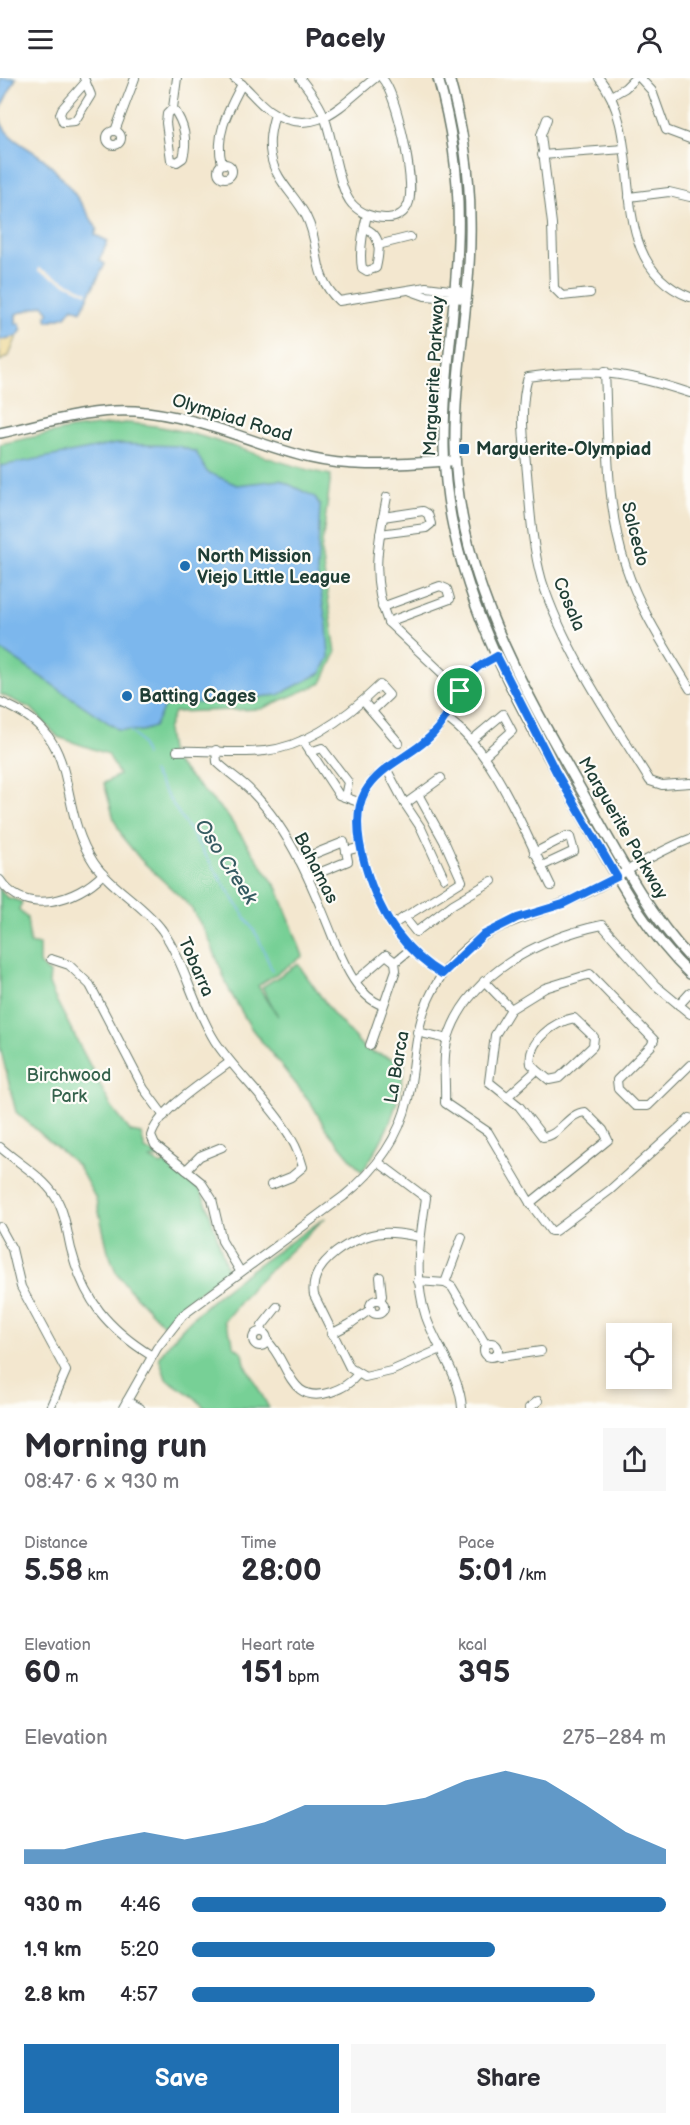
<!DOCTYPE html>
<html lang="en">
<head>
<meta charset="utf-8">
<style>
  :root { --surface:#fff; --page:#f7f7f7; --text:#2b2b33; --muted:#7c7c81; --accent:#1f6fb2 }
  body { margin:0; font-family:"Balsamiq Sans",sans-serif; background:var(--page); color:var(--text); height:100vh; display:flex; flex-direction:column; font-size:22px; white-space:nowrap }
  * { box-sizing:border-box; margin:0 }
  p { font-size:20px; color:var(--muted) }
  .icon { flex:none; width:33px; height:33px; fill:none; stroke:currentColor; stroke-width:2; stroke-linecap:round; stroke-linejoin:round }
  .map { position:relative; height:1330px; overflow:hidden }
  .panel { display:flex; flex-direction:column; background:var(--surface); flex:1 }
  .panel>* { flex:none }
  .tools { position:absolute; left:606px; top:1245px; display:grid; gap:12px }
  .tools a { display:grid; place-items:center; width:66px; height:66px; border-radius:0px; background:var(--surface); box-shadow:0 3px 9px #0003; font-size:30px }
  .pin { position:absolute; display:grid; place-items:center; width:51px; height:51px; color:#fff; margin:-26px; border:3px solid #fff; border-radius:50%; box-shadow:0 2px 6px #0007 }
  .round { display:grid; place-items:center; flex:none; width:63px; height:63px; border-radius:0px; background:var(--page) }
  .overview { display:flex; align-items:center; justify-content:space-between; height:102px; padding:0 24px }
  h1 { font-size:33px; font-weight:700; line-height:45px }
  .stats { display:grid; grid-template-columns:repeat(3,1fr); gap:9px; height:102px; padding:6px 24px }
  .stats div { display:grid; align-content:center }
  .stats b { font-size:30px; font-weight:700 }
  .stats small { font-size:16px; font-weight:400 }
  .stats p { font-size:16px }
  .chart { height:168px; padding:12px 24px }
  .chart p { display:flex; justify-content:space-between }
  .chart svg { width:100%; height:108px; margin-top:6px; fill:var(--accent); opacity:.7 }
  .cta { display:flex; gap:12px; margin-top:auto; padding:12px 24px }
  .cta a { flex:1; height:69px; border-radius:0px; background:var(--accent); color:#fff; font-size:24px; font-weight:700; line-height:69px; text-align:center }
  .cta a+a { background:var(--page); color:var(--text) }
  ul { padding:0 24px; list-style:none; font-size:20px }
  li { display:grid; grid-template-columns:96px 72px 1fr; align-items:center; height:45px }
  li i { height:15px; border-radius:8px; background:var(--accent) }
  header { display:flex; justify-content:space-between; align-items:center; height:78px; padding:0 24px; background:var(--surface); font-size:27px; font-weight:700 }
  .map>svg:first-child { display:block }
</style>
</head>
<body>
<header><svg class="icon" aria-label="menu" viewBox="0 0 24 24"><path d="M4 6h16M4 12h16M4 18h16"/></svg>Pacely<svg class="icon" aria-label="person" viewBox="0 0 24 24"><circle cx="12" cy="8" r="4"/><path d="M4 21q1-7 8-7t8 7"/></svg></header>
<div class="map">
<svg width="690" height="1330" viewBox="0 0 690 1330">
  <rect width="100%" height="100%" fill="#fdfcf7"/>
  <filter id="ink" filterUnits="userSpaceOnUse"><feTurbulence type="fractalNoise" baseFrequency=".0167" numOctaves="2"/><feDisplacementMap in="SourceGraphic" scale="12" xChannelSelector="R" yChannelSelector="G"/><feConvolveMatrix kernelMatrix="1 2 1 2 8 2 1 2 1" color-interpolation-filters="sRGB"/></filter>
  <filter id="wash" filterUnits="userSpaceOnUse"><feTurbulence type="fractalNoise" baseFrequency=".008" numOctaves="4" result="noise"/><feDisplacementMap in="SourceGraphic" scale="24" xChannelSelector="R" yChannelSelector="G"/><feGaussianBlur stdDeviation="1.35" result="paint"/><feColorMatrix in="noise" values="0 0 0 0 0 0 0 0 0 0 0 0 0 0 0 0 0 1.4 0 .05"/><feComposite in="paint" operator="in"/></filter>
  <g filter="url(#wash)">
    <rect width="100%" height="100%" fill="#f3e7cf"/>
    <g fill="#77d096" stroke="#4b8665" stroke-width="1.5">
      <path d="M126,345C203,349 259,383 331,397L321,474L336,575L322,605L261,631L174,634L167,652L171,680L227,737L278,811L303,878L258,908L278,938L262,909L298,886L334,937L366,972L405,985C400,1027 386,1059 362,1094L326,1051L311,1025L251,950L230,914L209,861L190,828L141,782L123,760L114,741L104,705L119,697L108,676L58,659L32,631L0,616V366L71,351Z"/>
      <polygon points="0,810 6,819 22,824 19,832 27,840 30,865 39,867 39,886 50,895 49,906 53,916 112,1030 131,1054 141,1056 145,1071 160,1079 150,1081 161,1087 168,1085 200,1112 208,1129 228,1194 185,1224 164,1247 129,1211 116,1194 108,1173 96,1121 78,1088 16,1034 0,969"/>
      <path d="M326,1139L254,1207L224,1243L232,1259L233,1267L243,1275L245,1286L269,1330H205L194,1319L166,1301L159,1279C200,1220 268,1181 326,1139Z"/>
    </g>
    <polygon fill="#eeda9e" stroke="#868c69" stroke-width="1.5" points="17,258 9,278 0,283 0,262"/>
    <g fill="#7cb7ed" stroke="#4e7a90" stroke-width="1.5">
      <path d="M0,0H16C11,12 0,26 0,39C3,61 32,70 46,83C67,103 83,126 97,151L95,157L108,163L99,182L105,186L81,233L73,229L66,238L48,243L46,237L49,235L43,227L16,236V246L19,245L22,252L17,258L0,262Z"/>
      <polygon points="116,366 178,368 196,374 207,394 237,407 280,402 315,419 320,427 317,494 327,548 329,579 321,595 278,617 203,625 173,623 165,627 154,649 142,653 119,652 0,571 0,388"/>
    </g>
    <polygon fill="#f3e7cf" points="39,190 88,214 87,216 38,193"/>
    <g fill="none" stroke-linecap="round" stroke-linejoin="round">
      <g stroke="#7cb7ed" stroke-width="1.5">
        <polyline points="131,653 141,665 145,677"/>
        <polyline points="152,694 258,859 272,892"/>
      </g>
    </g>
  </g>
  <g filter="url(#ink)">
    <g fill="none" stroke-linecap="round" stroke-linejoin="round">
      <g stroke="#69786a" stroke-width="10">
        <g id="minor">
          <polyline points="84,0 91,17 75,43 63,44 60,36 62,31 85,5"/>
          <path d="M234,0C248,9 256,23 269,32C314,64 343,25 375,0"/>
          <path d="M300,0C309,12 319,24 324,38C333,60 338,111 352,126C360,135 373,140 385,140C396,141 406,135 409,124C415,102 397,17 382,0"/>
          <path d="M599,0C650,62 599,184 690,219"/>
          <polyline points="640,0 652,13 666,52 690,61"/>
          <polyline points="611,18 625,10 635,0"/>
          <path d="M173,30C184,45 188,62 183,80L177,84L171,82L166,45L167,36L173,30L177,0"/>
          <path d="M275,36C271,50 268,63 271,78C275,102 295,117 306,138C322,169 310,196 339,223L426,209L466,214"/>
          <polyline points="547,41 541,57 552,146 554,210 562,218 590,215"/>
          <polyline points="115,53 135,0"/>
          <circle cx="114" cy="60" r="7"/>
          <polyline points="542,77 624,71"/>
          <circle cx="225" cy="93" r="7"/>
          <path d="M222,86C214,57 229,31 242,6"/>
          <polyline points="629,119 669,114 690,119"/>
          <path d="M364,150C382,157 380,172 376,190L367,193L362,190C359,173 363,153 367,137"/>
          <polyline points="378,167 410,159"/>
          <polyline points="411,213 425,218 465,221"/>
          <path d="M605,293C608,359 605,427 626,489C640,532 667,572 690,611"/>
          <path d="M690,315C626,294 595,290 528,299C519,330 524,363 527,395C530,431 532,468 542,503C565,574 611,640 650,703L662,707L690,705"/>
          <path d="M387,419C378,464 370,500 388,544L461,613"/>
          <polyline points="380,456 426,450 431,446 428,436 423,433 383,439"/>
          <polyline points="382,529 440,508 447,511 450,521 388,544"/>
          <polyline points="363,623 399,665"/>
          <path d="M0,624C87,658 53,724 94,785C112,811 143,826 162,852C185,885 193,928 215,963C241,1003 291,1041 303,1089L291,1099L271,1107"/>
          <path d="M446,640C494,672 525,755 551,808"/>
          <polyline points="303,662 339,717 361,725"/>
          <polyline points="472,662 503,636 512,653 485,677"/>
          <path d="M216,672L217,684C228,695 242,703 252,714C293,756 315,814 336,867C345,888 359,919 382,927"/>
          <path d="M177,673C206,672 238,676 265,673C309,668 350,636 380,607L389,617L372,633"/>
          <polyline points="310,674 322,670 348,704 345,719"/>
          <polyline points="386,690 405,726 421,750 444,800"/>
          <polyline points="405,726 441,700"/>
          <polyline points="534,775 567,758 570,759 574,773 542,788"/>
          <polyline points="299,782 344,764 346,773 361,769"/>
          <polyline points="309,799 348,783 346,773"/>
          <path d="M0,802C25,839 77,823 103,796"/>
          <polyline points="404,839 416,854 453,826 492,803"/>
          <polyline points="392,847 462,803 445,765 419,718"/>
          <polyline points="51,881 69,887 90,907 144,1011 164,1038"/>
          <path d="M442,896C425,886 410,872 398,856C374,826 345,750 365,714C381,685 417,677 437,651C452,633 459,605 477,590C483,585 491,582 497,578"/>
          <polyline points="356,903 386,877 395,884"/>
          <polyline points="484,903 511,931"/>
          <polyline points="679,927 690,915"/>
          <path d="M690,936L655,907L602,847C540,860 468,896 448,960C442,980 446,1004 445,1025L488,1054L530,1125L551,1153H555L610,1112L690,1040"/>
          <polyline points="417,954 448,961"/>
          <polyline points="370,967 396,892 395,884 411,871"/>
          <path d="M230,984C207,1002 159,1031 151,1058L155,1067L201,1104L212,1121L222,1163L240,1193"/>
          <path d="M507,1019L537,992L549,1002L559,1000L593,968L594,959L574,940C554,944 527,963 531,986L537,992"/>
          <path d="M0,1069C18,1085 42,1098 55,1118C65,1134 67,1154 71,1171C84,1222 107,1250 152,1278"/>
          <path d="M378,1084L426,1120C420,1160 413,1200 426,1239C437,1270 460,1297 462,1330"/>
          <polyline points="186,1092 200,1078 222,1069"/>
          <path d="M530,1125L608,1062L603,1052L585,1034C568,1035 560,1058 543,1059L519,1028L489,1004L495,957L511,931L545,910L590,896L654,962L651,968L617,1002L618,1011L635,1028H648L690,987"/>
          <polyline points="0,1149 12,1171 21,1209 66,1293 50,1330"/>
          <path d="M420,1159C408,1157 395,1154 383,1155C355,1157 308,1184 314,1217L350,1290L365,1299L391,1293L441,1271"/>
          <polyline points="380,1199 382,1218 380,1222"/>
          <polyline points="418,1203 445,1205 452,1209 486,1267"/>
          <polyline points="445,1205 462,1159"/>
          <circle cx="377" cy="1229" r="7"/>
          <polyline points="261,1254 262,1248 277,1229"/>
          <circle cx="260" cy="1261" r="7"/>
          <polyline points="331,1256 350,1246 371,1231"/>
          <path d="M267,1263C290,1284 288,1328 331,1314C342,1310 350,1306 358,1296"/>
          <circle cx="491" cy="1272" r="7"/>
          <polyline points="496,1277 500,1279 541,1273"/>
          <polyline points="127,1323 140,1330"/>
          <path d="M123,1330L157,1270L183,1237L344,1118C375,1093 399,1061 408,1021C416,984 414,948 432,914C467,844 527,844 589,814C622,797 655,774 690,761"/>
          <polyline points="529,1330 538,1323"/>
        </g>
      </g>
      <g stroke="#69786a" stroke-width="12">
        <g id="major">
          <path d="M438,0C453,53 460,108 458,162C456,232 443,300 444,370C446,505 518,627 584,741C615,795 644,852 690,896"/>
          <path d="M449,0C462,46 470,93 470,140C472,216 454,291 455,367C456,497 524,612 587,722C618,777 647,834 690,880"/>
          <path d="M0,355C44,346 89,330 135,333C197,337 250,365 310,380C356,391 404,385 450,383"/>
        </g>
      </g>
      <use href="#minor" stroke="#fff" stroke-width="8"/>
      <use href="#major" stroke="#fff" stroke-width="9"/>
    </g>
  </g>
  <g fill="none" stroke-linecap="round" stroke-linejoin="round" filter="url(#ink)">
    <g stroke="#fff" stroke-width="12">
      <path id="route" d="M497,578L556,694L617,799L563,826L517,840L483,857L442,896C425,886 410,872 398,856C374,826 345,750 365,714C381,685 417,677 437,651C452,633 459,605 477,590C483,585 491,582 497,578Z"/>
    </g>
    <use href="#route" stroke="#1a73e8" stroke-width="8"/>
  </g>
  <g fill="#1f6fb2" stroke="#fdfcf7" stroke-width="2">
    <rect x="458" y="365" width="12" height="12" rx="3"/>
    <circle cx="185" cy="488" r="6"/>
    <circle cx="127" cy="618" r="6"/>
  </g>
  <g text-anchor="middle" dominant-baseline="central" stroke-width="4.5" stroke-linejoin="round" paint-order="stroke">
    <g font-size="18" fill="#1f3d34" stroke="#fdfcf7">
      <text transform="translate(434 298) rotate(-87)">Marguerite Parkway</text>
      <text transform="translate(232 340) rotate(17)">Olympiad Road</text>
      <text transform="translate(635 456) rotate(76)">Salcedo</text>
      <text transform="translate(569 526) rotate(67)">Cosala</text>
      <text transform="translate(623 750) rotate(60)">Marguerite Parkway</text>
      <text transform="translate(316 790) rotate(63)">Bahamas</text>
      <text transform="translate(196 889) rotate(66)">Tobarra</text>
      <text transform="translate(397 989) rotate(-80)">La Barca</text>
    </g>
    <g font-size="18" font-weight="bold" fill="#1f3d34" stroke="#fdfcf7" text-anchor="start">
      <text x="476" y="371">Marguerite-Olympiad</text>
      <text x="197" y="478">North Mission<tspan x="197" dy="21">Viejo Little League</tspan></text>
      <text x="139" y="618">Batting Cages</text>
    </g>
    <g font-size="18" fill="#35624c" stroke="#fdfcf7">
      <text x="69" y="997">Birchwood<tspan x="69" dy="21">Park</tspan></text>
    </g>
    <g font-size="20" font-style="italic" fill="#365c62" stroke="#fdfcf7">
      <text transform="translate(226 784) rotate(57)">Oso Creek</text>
    </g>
  </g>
</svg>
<div class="tools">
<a><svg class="icon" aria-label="locate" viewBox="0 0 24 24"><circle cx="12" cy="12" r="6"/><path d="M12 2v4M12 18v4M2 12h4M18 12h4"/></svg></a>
</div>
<div class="pin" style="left:460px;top:613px;background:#1e9e55"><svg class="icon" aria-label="arrive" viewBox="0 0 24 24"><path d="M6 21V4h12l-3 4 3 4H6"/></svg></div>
</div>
<section class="panel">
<div class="overview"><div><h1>Morning run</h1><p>08:47 · 6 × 930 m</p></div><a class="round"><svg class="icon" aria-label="share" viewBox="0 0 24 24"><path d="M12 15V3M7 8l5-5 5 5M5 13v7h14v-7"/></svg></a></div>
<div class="stats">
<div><p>Distance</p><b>5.58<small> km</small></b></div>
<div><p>Time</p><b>28:00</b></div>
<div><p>Pace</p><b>5:01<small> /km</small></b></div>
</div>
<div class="stats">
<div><p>Elevation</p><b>60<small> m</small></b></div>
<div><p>Heart rate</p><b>151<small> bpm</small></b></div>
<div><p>kcal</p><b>395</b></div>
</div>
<div class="chart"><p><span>Elevation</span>275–284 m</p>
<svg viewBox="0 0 160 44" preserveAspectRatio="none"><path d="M0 44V38L10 38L20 34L30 31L40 34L50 31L60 27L70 20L80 20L90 20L100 17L110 10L120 6L130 10L140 20L150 31L160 38V44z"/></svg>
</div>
<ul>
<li><b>930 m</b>4:46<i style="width:100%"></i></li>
<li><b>1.9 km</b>5:20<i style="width:64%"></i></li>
<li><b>2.8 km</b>4:57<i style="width:85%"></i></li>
</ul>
<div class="cta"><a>Save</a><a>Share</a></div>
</section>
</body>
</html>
